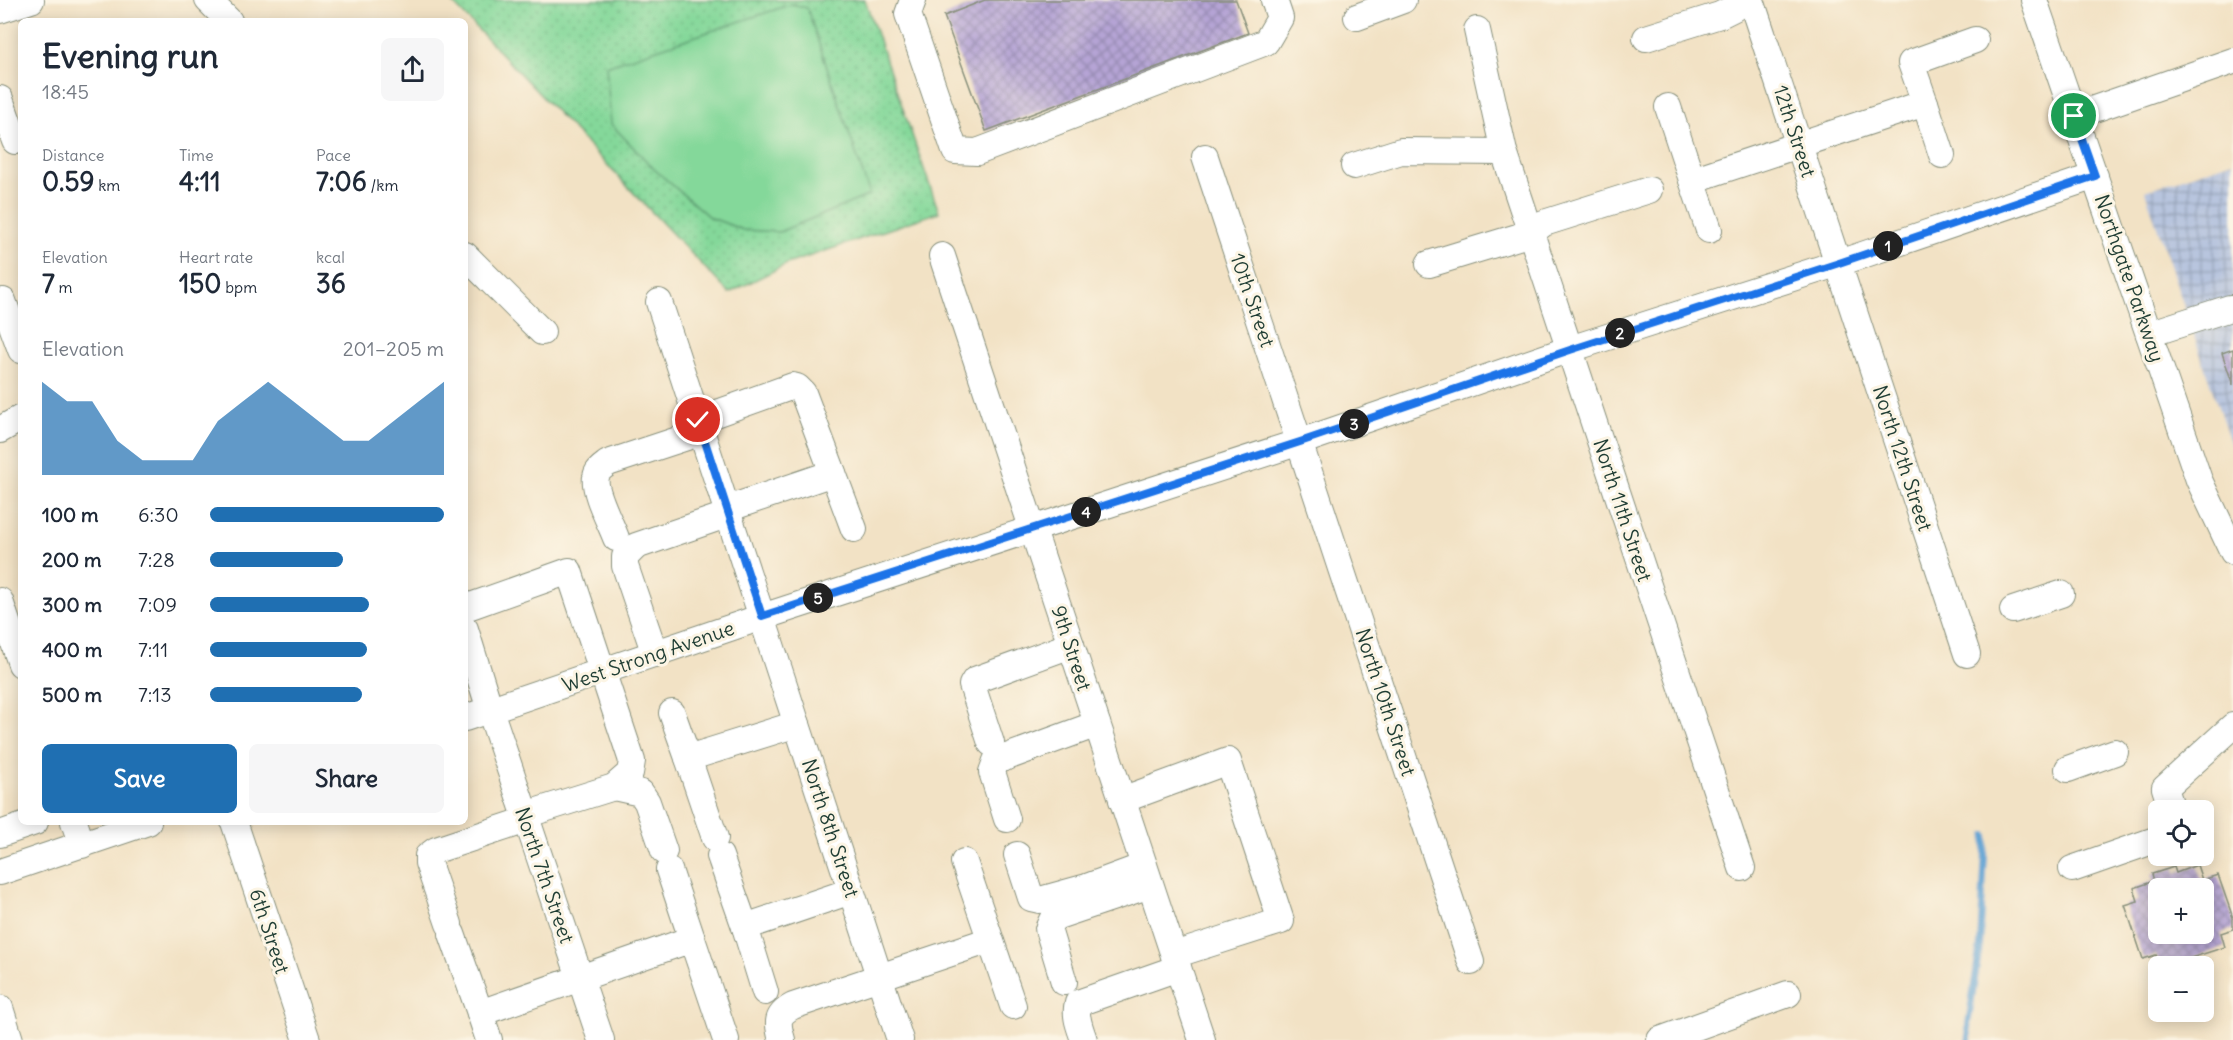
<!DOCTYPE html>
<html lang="en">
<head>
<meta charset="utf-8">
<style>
  :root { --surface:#fff; --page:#f6f6f7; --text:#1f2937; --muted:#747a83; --accent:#1f6fb2 }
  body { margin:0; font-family:Delius,sans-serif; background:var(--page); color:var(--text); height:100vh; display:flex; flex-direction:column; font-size:22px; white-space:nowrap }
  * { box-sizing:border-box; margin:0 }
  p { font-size:20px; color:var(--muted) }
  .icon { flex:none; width:33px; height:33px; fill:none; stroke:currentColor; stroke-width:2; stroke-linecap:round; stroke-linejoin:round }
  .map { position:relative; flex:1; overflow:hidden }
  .details { position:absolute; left:18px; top:18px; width:450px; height:807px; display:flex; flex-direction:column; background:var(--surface); border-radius:9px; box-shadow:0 3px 15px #0003 }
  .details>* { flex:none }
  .fabs { position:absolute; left:2148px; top:800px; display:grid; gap:12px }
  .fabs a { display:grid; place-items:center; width:66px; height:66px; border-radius:9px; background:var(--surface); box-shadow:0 3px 15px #0003; font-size:30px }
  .pin { position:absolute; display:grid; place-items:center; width:51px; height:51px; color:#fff; margin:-26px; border:3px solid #fff; border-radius:50%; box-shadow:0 2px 6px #0007 }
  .km { position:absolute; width:30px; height:30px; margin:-15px; border-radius:50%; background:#222; color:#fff; font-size:16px; line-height:30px; text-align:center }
  .round { display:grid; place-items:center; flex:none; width:63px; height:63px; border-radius:9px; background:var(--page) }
  .headline { display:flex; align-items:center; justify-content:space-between; height:102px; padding:0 24px }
  h1 { font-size:33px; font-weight:700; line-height:45px }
  .stats { display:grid; grid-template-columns:repeat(3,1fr); gap:9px; height:102px; padding:6px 24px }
  .stats div { display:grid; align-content:center }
  .stats b { font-size:26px; font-weight:700 }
  .stats small { font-size:16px; font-weight:400 }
  .stats p { font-size:16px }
  .chart { height:168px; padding:12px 24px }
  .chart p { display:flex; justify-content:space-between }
  .chart svg { width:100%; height:108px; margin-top:6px; fill:var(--accent); opacity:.7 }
  .cta { display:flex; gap:12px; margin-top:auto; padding:12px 24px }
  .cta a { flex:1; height:69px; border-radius:9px; background:var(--accent); color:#fff; font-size:24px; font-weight:700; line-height:69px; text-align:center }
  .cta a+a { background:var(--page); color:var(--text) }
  ul { padding:0 24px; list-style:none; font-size:20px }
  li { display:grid; grid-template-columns:96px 72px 1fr; align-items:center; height:45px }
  li i { height:15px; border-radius:8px; background:var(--accent) }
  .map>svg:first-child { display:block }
</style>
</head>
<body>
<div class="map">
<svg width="2233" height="1040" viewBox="0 0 2233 1040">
  <defs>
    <pattern id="industrial-grid" width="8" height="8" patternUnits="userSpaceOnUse" patternTransform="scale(1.5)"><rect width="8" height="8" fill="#b8c5de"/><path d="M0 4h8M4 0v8" fill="none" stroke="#95a1b5"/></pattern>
    <pattern id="grass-dots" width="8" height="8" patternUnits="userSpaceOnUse" patternTransform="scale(1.5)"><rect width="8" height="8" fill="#84d89a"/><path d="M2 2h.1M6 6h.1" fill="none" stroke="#72ba85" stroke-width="1.8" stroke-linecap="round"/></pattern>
    <pattern id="building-cross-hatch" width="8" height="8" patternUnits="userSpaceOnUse" patternTransform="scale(1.5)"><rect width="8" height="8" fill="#b6a4d5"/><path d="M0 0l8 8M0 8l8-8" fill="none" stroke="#9387ae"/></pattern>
  </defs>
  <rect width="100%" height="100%" fill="#fcf5e5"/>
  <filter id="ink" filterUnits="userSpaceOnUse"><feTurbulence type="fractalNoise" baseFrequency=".0167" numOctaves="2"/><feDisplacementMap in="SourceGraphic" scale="12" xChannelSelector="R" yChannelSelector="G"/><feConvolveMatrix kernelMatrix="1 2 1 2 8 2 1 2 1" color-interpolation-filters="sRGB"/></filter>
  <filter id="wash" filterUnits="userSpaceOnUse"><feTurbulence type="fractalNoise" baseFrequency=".008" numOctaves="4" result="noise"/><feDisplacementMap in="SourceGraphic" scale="24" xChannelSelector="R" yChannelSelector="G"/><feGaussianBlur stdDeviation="1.35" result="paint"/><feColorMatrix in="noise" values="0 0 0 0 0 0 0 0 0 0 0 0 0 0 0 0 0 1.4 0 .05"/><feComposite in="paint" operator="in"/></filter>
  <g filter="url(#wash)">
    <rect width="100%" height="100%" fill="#f2e2c5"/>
    <polygon fill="url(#industrial-grid)" points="2233,161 2233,451 2145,191"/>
    <polygon fill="url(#grass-dots)" stroke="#528a67" stroke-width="1.5" points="450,0 865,0 939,212 787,264 729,293"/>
    <polygon fill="#84d89a" stroke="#528a67" stroke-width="1.5" points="792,4 807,8 870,195 779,232 743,230 709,217 654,169 611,124 606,66"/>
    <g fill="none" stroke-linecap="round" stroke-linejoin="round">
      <polyline stroke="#5fa1d3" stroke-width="6" points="1969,1040 1968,1025 1980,945 1986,835"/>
    </g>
    <g id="blocks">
      <g fill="url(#building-cross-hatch)" fill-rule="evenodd">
        <polygon points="985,0 1236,0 1248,33 986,131 944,16"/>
        <polygon points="2233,349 2233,385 2222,353"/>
        <path d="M2197,865L2202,880L2218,875L2233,918V929L2221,933L2225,947L2166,966H2160L2156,955L2143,959L2125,905L2138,901L2134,888L2154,881L2152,874L2174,867L2176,873ZM2158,888H2204V933H2158Z"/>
      </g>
    </g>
  </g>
  <g filter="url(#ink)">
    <use href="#blocks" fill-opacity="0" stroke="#88907c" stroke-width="1.5"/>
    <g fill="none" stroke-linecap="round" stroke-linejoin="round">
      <g stroke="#88907c" stroke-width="28">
        <g id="minor">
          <polyline points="208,0 229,21"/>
          <polyline points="913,0 908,14 955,151 977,152 1266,42 1280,18 1274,0"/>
          <polyline points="1751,0 1967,654"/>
          <polyline points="2034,0 2199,480 2233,552"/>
          <polyline points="0,10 31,0"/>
          <polyline points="1357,17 1403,0"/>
          <polyline points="1477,30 1504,152 1742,868"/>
          <polyline points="1646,38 1720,15 1734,8 1739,0"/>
          <polyline points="0,99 15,141"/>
          <polyline points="1925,103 1942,155"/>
          <polyline points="1668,107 1692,180"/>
          <polyline points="2074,116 2233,61"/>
          <polyline points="1205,157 1471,962"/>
          <polyline points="1354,166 1401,151 1504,152"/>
          <polyline points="1709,230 1692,180 1925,103 1911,63 1975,40"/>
          <polyline points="465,255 542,332"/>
          <polyline points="942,256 1202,1040"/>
          <polyline points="1429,264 1531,233 1544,223 1649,190"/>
          <polyline points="3,301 21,350"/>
          <polyline points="659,302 900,1040"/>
          <polyline points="2149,334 2230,308"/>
          <polyline points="698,420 793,386 797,387 803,393 854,529"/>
          <polyline points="0,430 21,418"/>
          <polyline points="727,509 833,473"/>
          <path d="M616,538C611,524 593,491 596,477C597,470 603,467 608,463L702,432"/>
          <polyline points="0,601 21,664"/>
          <polyline points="465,608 569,571 632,761 630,773 614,787 525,815"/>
          <polyline points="2013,610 2061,594"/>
          <polyline points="465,629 490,710 601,1040"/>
          <polyline points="655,654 625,566 625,557 636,546 729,514"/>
          <polyline points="672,713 688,758 797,724"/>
          <polyline points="465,718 762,617 1300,442 1570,349 1839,263 2095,176"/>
          <polyline points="991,743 972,685 975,680 1071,645"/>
          <polyline points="688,758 715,838"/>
          <polyline points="2068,769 2115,752"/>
          <polyline points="614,787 641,793 647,802 664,851"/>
          <polyline points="1122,800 1228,761 1281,921 1174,955"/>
          <polyline points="2172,810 2165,788 2233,726"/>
          <polyline points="1007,819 992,772 996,761 1097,724"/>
          <polyline points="74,822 82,845"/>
          <polyline points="234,822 307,1040"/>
          <polyline points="0,834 35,822"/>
          <polyline points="1017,855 1031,898 1040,900 1087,887 1144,866"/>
          <polyline points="720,856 745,927"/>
          <polyline points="964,862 1013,1006"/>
          <polyline points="2072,869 2158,839"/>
          <polyline points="669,870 692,939"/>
          <polyline points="0,872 148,822"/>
          <polyline points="449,924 428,863 428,856 436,850 527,820"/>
          <polyline points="452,934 480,1013 692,939 726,1040"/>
          <polyline points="1064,982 1048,929 1052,920 1058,916 1150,885"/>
          <polyline points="765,992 745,927 851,891"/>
          <polyline points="0,1008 10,1040"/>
          <polyline points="480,1013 489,1040"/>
          <path d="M782,1040C777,1023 776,1015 793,1006L990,940"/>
          <path d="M1084,1040C1080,1028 1074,1015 1078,1003L1178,968"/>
          <polyline points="1660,1040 1788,994"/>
        </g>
      </g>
      <use href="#minor" stroke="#fff" stroke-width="26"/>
    </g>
  </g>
  <g fill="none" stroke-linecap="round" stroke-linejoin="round" filter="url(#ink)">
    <g stroke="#fff" stroke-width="12">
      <polyline id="route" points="698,420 762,616 1300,442 1570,350 1839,263 2095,176 2074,116"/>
    </g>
    <use href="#route" stroke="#1a73e8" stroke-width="8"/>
  </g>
  <g text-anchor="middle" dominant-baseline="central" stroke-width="6" stroke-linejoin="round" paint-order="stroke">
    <g font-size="20" fill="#1f3d34" stroke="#fcf5e5">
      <text transform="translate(1795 131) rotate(72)">12th Street</text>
      <text transform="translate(2130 278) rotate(71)">Northgate Parkway</text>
      <text transform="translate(1253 300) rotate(71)">10th Street</text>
      <text transform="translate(1903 458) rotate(72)">North 12th Street</text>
      <text transform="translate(1623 510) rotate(72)">North 11th Street</text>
      <text transform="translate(1072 648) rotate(72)">9th Street</text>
      <text transform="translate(648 656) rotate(-19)">West Strong Avenue</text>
      <text transform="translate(1386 702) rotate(72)">North 10th Street</text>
      <text transform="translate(831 828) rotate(72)">North 8th Street</text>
      <text transform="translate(545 875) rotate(71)">North 7th Street</text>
      <text transform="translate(270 931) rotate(72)">6th Street</text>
    </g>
  </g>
</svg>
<div class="fabs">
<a><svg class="icon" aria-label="locate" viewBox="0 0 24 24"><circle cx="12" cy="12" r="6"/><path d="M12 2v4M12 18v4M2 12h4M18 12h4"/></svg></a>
<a>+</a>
<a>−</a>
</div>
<div class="pin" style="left:2074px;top:116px;background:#1e9e55"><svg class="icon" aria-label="arrive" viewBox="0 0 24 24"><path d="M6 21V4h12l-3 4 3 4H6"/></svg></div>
<div class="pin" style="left:698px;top:420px;background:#d93025"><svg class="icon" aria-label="check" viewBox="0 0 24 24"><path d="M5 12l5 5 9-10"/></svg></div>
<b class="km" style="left:1888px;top:246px">1</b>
<b class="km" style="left:1620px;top:333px">2</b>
<b class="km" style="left:1354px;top:424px">3</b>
<b class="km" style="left:1086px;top:512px">4</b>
<b class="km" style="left:818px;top:598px">5</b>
<section class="details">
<div class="headline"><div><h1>Evening run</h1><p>18:45</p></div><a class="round"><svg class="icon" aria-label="share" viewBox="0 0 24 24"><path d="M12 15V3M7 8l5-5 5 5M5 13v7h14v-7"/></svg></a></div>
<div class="stats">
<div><p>Distance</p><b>0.59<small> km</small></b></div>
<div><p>Time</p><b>4:11</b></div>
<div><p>Pace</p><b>7:06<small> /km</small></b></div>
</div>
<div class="stats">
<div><p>Elevation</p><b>7<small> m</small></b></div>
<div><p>Heart rate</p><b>150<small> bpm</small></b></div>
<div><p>kcal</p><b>36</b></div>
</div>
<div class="chart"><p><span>Elevation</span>201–205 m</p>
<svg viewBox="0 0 160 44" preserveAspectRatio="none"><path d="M0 44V6L10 14L20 14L30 30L40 38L50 38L60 38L70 22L80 14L90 6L100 14L110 22L120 30L130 30L140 22L150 14L160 6V44z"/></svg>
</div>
<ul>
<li><b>100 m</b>6:30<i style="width:100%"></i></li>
<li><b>200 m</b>7:28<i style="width:57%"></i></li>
<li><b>300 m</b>7:09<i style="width:68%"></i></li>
<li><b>400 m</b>7:11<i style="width:67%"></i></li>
<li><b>500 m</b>7:13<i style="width:65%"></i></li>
</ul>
<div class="cta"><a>Save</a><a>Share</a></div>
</section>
</div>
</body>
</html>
